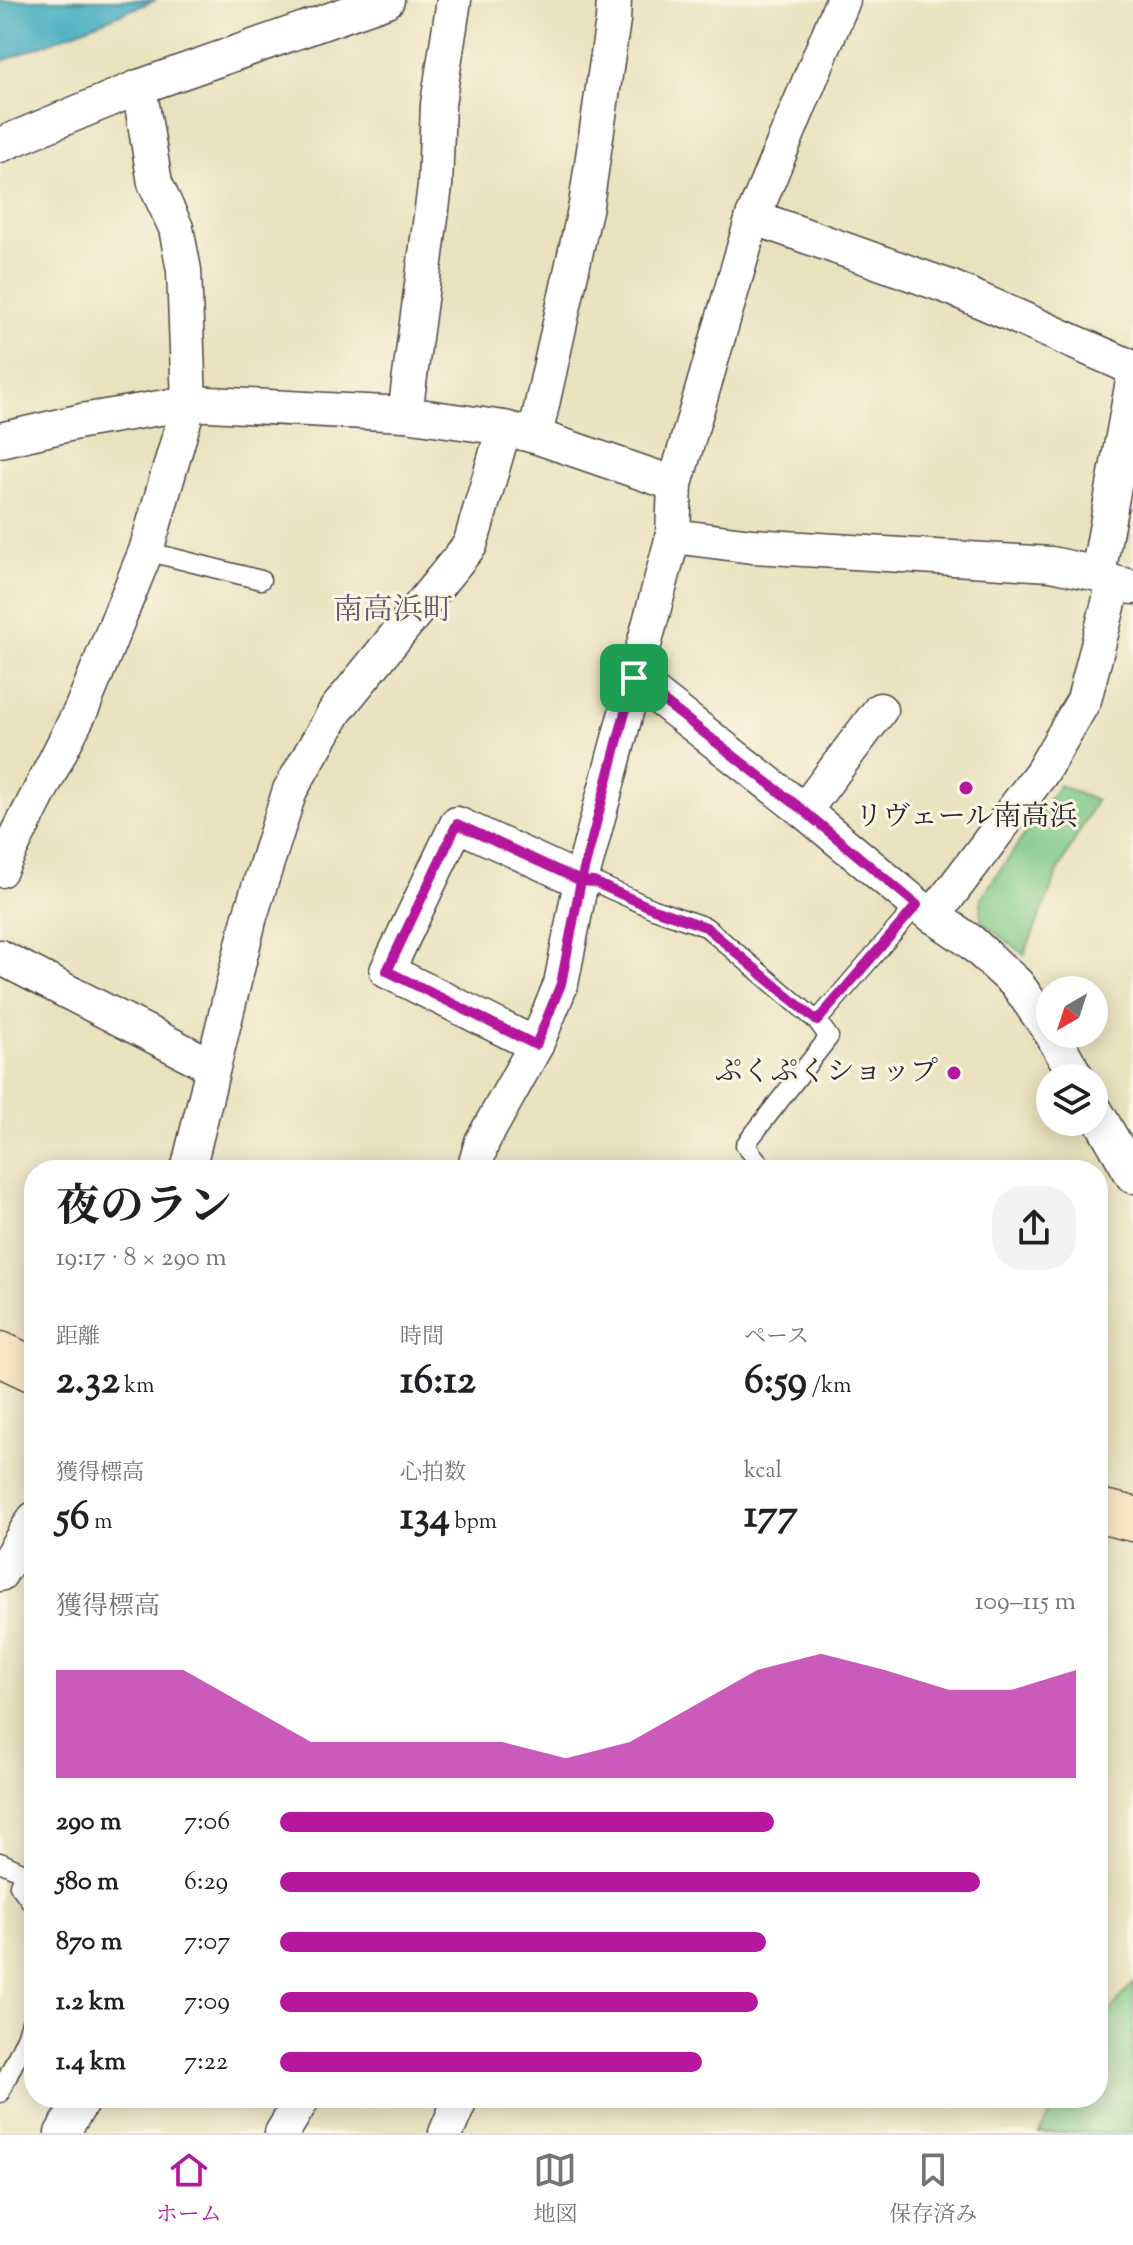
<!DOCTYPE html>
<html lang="ja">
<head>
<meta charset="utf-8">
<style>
  :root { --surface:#fff; --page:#f2f2f2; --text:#202124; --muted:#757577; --line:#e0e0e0; --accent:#b5179e }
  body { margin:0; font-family:"Sorts Mill Goudy","Noto Serif JP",serif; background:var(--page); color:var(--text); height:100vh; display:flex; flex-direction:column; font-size:30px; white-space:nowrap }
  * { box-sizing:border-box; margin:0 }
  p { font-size:26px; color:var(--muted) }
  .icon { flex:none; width:44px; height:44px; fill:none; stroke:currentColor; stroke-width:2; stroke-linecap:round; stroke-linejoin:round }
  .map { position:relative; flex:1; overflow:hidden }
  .side { position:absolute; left:24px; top:1160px; width:1084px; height:948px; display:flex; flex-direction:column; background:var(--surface); border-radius:32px; box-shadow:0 4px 20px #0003 }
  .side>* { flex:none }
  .needle { width:52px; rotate:219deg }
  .buttons { position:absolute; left:1036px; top:976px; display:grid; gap:16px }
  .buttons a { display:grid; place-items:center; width:72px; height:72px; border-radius:50%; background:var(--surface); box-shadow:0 4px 20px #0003; font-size:40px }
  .pin { position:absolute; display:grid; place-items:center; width:68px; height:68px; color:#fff; margin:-34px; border-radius:16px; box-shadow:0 4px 12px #0006 }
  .round { display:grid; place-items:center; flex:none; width:84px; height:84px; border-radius:32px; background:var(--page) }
  .summary { display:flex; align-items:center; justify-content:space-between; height:136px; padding:0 32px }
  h1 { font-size:44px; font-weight:700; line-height:60px }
  .stats { display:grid; grid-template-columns:repeat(3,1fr); gap:12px; height:136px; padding:8px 32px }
  .stats div { display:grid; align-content:center }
  .stats b { font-size:40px; font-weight:700 }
  .stats small { font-size:22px; font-weight:400 }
  .stats p { font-size:22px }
  .chart { height:224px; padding:16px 32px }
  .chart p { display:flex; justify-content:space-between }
  .chart svg { width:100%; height:144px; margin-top:8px; fill:var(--accent); opacity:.7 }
  ul { padding:0 32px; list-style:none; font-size:26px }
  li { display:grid; grid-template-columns:128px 96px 1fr; align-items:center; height:60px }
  li i { height:20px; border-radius:10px; background:var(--accent) }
  .tabs { display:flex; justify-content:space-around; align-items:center; height:112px; border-top:2px solid var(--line); background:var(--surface); font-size:22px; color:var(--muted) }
  .tabs a { display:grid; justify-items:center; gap:4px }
  .tabs .active { color:var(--accent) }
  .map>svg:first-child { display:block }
</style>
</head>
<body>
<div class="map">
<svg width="1133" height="2133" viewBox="0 0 1133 2133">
  <rect width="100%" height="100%" fill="#fcf5e5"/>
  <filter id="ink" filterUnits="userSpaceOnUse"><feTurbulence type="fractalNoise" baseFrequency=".0125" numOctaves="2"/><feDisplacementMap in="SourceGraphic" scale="16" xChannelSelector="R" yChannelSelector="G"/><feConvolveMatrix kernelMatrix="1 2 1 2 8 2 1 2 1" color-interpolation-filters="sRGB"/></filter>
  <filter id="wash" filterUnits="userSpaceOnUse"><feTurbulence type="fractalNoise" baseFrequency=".006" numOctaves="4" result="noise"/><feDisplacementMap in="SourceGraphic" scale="32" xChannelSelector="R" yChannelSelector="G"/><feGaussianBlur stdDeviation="1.8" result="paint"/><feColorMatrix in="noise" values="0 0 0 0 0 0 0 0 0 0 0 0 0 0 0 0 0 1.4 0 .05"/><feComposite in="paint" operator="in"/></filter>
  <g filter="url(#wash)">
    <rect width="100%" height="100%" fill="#eae1be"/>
    <g fill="#7ac785" stroke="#527958" stroke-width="2">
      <polygon points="1059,785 1096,801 1060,867 1024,955 981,921 981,898"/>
      <polygon points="1133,1983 1133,2130 1131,2133 1039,2133 1059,2098 1098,2098 1098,2030 1107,2015"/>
    </g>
    <polygon fill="#40abbf" stroke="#366b75" stroke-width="2" points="0,0 156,0 0,62"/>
  </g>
  <g filter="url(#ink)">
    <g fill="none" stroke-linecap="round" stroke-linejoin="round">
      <g stroke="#484641" stroke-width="21">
        <g id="lane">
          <polyline points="146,551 261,580"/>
          <polyline points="581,881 594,882 654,909 706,927 817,1021 829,1037 745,1145 765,1170"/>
          <polyline points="817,1021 917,905"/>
          <polyline points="0,1862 24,1873 19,1885 34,1906"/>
          <polyline points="0,2093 26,2037 34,2014"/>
        </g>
      </g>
      <g stroke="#484641" stroke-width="37">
        <g id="street">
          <polyline points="0,145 139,87 387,0"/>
          <polyline points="753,217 952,288 1133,368"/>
          <polyline points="405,414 435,186 438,104 454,0"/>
          <polyline points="535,436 586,205 613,20 614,0"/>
          <polyline points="0,440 82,421 189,403 405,414 504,428 535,436 675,484"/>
          <polyline points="673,536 752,546 1051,564 1098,574 1114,583 1133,587"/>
          <polyline points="1098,574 1133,381"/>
          <polyline points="634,678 804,811 917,905 970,941 1017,984 1050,1031"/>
          <polyline points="804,811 880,710"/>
          <polyline points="0,870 82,708 146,551 189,403 184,270 176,228 155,183 139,87"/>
          <polyline points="933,916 1042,772 1084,700 1114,583"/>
          <polyline points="0,957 212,1066"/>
          <polyline points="1052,1034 1077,1078"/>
          <polyline points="536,1045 387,971 457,824 581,881"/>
          <polyline points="1094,1108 1133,1176"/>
          <polyline points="188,1170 250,916 290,790 336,710 470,545 504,428"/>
          <polyline points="474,1170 482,1142 536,1045 561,984 581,881 673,536 675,484 753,217 843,0"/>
          <polyline points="0,1574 34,1519"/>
          <polyline points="62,2133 84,2098"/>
          <polyline points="282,2133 303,2098"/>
          <polyline points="446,2133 461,2098"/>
        </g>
      </g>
      <g stroke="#484641" stroke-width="47">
        <g id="secondary">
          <polyline points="0,1354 34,1370"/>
          <polyline points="1098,1513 1108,1513 1133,1519"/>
        </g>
      </g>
      <use href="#lane" stroke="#fff" stroke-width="18"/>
      <use href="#street" stroke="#fff" stroke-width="34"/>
      <use href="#secondary" stroke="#fbe6c4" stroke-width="44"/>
    </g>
  </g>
  <g fill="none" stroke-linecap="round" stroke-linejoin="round" filter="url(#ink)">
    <g stroke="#fff" stroke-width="16">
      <polyline id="route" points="634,678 581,881 457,824 387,971 536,1045 561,984 581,881 594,882 654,909 706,927 817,1021 917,905 804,811 634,678"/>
    </g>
    <use href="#route" stroke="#b5179e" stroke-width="10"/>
  </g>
  <g fill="#b5179e" stroke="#fcf5e5" stroke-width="3">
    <circle cx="966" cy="788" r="8"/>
    <circle cx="954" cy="1073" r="8"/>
  </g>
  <g text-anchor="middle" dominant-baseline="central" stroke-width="6" stroke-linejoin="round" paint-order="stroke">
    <g font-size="28" fill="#2b2b2b" stroke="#fcf5e5">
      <text x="966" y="818">リヴェール南高浜</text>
      <text x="938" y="1073" text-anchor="end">ぷくぷくショップ</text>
    </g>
    <g font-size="30" fill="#6a586e" stroke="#fcf5e5">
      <text x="393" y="611">南高浜町</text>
    </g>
  </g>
</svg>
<div class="buttons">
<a><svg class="needle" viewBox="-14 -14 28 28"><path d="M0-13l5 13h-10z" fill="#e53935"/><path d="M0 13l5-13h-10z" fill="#757577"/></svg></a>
<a><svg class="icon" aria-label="layers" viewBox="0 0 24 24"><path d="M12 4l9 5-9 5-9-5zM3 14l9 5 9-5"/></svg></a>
</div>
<div class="pin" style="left:634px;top:678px;background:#1e9e55"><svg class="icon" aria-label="arrive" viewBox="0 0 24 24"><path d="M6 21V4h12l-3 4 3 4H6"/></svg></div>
<section class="side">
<div class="summary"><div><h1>夜のラン</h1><p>19:17 · 8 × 290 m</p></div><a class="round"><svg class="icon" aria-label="share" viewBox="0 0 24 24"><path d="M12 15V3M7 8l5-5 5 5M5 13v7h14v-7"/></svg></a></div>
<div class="stats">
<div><p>距離</p><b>2.32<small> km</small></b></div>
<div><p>時間</p><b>16:12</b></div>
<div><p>ペース</p><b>6:59<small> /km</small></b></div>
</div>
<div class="stats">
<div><p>獲得標高</p><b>56<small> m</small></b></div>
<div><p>心拍数</p><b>134<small> bpm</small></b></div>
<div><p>kcal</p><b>177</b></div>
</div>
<div class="chart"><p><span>獲得標高</span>109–115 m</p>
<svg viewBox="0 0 160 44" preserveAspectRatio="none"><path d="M0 44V11L10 11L20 11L30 22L40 33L50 33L60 33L70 33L80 38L90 33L100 22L110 11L120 6L130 11L140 17L150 17L160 11V44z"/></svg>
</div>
<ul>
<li><b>290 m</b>7:06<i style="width:62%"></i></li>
<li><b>580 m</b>6:29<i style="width:88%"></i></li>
<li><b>870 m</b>7:07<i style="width:61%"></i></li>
<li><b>1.2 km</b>7:09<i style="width:60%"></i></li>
<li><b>1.4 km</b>7:22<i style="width:53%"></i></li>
</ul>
</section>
</div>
<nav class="tabs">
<a class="active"><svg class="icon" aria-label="home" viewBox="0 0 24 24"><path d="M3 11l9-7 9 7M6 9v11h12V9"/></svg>ホーム</a>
<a><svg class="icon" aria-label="map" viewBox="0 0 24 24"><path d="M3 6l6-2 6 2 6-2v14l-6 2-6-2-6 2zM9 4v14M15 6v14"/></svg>地図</a>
<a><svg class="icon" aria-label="saved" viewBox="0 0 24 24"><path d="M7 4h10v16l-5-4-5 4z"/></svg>保存済み</a>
</nav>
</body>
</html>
